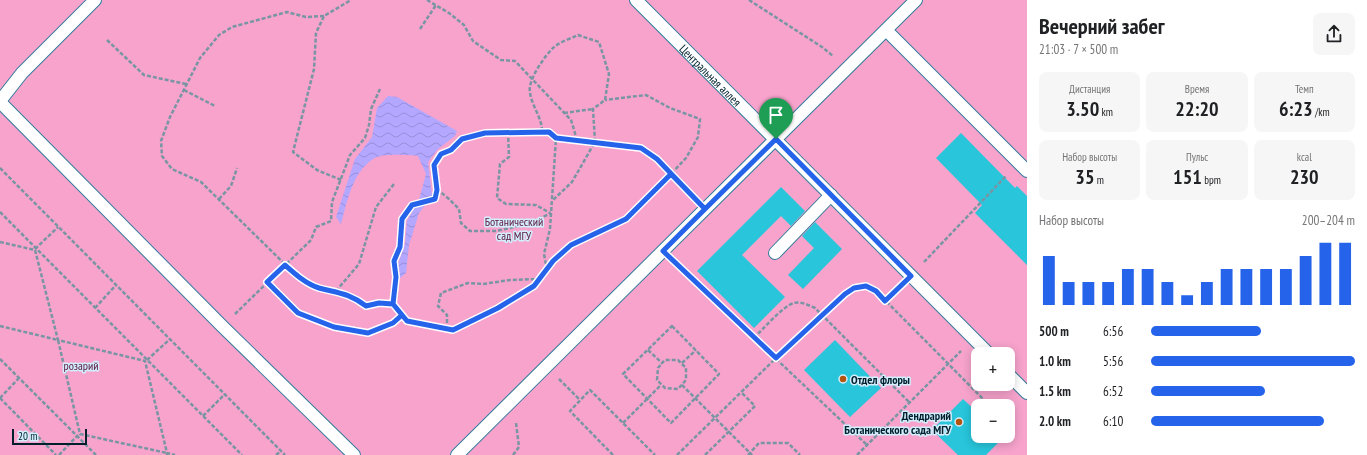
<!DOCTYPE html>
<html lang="ru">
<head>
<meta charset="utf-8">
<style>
  :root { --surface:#fff; --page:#f6f6f6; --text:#202124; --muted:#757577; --accent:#2563eb }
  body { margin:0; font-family:"PT Sans Narrow",sans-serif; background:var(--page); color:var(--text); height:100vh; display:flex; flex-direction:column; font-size:15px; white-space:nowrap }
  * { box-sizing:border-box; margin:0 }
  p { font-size:13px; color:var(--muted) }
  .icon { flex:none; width:22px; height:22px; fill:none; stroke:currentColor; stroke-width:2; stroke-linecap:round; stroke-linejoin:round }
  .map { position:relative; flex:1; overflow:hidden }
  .panel { display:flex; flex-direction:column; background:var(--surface); width:340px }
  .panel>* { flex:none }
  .fabs { position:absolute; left:971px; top:347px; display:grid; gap:8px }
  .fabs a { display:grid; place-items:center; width:44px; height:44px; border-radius:8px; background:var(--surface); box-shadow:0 2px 10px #0003; font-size:20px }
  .scale { position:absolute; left:12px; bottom:10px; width:75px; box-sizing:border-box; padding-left:4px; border:2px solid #011f2c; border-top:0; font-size:11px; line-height:14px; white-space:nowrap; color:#011f2c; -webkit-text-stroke:3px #d3effd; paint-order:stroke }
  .pin { position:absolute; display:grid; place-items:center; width:34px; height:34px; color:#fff; margin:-41px -17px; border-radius:50% 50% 50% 0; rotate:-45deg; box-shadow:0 0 4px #0007 }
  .pin .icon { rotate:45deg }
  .round { display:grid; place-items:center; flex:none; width:42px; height:42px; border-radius:8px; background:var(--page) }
  .head { display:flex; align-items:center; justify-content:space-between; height:68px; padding:0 12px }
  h1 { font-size:22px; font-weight:700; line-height:30px }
  .stats { display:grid; grid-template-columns:repeat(3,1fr); gap:6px; height:68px; padding:4px 12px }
  .stats div { display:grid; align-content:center; border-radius:8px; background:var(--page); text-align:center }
  .stats b { font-size:20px; font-weight:700 }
  .stats small { font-size:11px; font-weight:400 }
  .stats p { font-size:11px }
  .chart { height:112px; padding:8px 12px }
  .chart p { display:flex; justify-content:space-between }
  .chart svg { width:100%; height:72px; margin-top:4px; stroke:var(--accent); stroke-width:6 }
  ul { padding:0 12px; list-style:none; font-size:13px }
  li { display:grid; grid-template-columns:64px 48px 1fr; align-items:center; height:30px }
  li i { height:10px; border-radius:5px; background:var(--accent) }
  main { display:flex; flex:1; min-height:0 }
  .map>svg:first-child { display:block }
</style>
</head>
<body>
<main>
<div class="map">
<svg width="1027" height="455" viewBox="0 0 1027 455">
  <defs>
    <pattern id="water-waves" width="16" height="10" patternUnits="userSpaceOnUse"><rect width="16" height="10" fill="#b3a7ff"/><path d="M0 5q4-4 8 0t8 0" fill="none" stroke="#988fdb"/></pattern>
  </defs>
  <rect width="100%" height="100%" fill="#d3effd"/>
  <path fill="#f7a3cc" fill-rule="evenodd" d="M0,0H1027V455H0ZM978,354H1008V384H978ZM978,406H1008V436H978Z"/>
  <path fill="url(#water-waves)" d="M388,96L397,97L457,131L455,136L438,149L428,162L432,196L419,213L409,245L406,273L400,278L398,264L405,244L407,221L419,200L426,174L418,156C408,155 381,153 373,159C352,173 347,202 341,224L336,217L355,159L372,137L377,108Z"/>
  <g fill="#28c5db">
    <polygon points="961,133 1015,188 1017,186 1027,196 1027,265 975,213 982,205 936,158"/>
    <polygon points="781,187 805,211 791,226 781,216 742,255 785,297 754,328 697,271"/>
    <polygon points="815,222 842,249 803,289 788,275 814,248 802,236"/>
    <polygon points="835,340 881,388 850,417 804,370"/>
    <polygon points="963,399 978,413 978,436 1005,436 986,455 958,455 932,430"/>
  </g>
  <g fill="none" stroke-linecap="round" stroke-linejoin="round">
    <g stroke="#327c9c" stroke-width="14">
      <g id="lane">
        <path id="s1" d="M636,0L989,354"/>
        <polyline points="886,30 1027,171"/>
        <polyline points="0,101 22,73 95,0"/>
        <polyline points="0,102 222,326 354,455"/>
        <polyline points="775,253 831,195"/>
        <polyline points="1008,374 1027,393"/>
        <polyline points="457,455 916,0"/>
      </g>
    </g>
    <g stroke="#7995a3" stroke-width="2.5" stroke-dasharray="4 2" stroke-linecap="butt">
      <polyline points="427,0 449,13 464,25 473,41 501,60 515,61 571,120 575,133 576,140"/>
      <polyline points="749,0 822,47 833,56"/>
      <polyline points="324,16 306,17 287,12 232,27 219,35 200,58 170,117 161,141 162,156 172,169 201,182 297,276 318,287 336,291 355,298 366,306 379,303 393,304"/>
      <polyline points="420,29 436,5"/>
      <polyline points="107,40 144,75 186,84"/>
      <polyline points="184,90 215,106"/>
      <polyline points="564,113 593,109"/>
      <path d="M542,131C542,118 532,106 530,93C527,81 544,57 553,48C559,42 570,39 578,35L599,42L609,74L605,100L593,109L595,142L572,182L552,201"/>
      <polyline points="508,132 509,157 500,164 497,198 506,204 536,205 550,213"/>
      <polyline points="556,138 641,148 657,159 692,196"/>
      <polyline points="0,168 285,455"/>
      <polyline points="341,180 317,170 293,152 314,69 316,33 324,16 351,0"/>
      <polyline points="437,189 449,199 459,209 461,223 470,231 496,231 528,224 551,213"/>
      <polyline points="219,199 231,186 237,168"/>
      <polyline points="0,212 242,455"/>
      <polyline points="0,242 35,250 58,340 145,361 167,453 175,455"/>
      <polyline points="35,249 58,227"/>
      <polyline points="924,262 1006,176"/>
      <polyline points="676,264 867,445"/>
      <polyline points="547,270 544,254 550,229 556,138 549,132 542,131 485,133 461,139 451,150 441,154 434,165 437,189 435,199 412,205 402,219 400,247 394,261 396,277 393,304 407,321 453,330 498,308 535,286 553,261 571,245 626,219 671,174 686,158 698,137 700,119 670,108 646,95 605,100"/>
      <polyline points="267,282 298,313 334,327 367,333 393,323 402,315"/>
      <polyline points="336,291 359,264 376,207 394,184"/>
      <polyline points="885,301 898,288"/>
      <polyline points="95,308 116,285"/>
      <polyline points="235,314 311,240 316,227 331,221 332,202 350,155 365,138 369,125 371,109 380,89"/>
      <polyline points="0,326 58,340 80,434 167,453 167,455"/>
      <polygon points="672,326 719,374 671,423 623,374"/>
      <polyline points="447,329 447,315 438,306 441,293 468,283 483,284 510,280 540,279"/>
      <path d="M754,338C763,329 783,306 794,303C801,301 808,305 815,308L909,402"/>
      <polyline points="648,350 662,363 665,360 678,360 686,368 686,380 678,389 665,388 657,380 658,368 662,363"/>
      <polyline points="0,359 96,455"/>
      <polyline points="147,360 170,339"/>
      <polyline points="682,363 696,350"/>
      <polyline points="559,379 580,400"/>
      <polyline points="682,385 752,455"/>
      <polyline points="0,398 56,455"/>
      <polyline points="0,398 19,378"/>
      <polyline points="203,416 225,394"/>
      <polyline points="623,423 661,385"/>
      <polyline points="1008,424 1014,430"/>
      <polyline points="59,455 78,435"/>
      <polyline points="276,455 281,451"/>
      <polyline points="513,455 519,447 516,423"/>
      <polyline points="613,455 570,411 590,390 655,455"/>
      <polyline points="677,455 776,358 845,294 854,288 866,286 876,291 990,406"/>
      <polyline points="705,455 755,406 741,392"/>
      <polyline points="748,455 759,443 788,443 800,455"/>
      <polyline points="857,455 961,351"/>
    </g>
    <use href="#lane" stroke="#fff" stroke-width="12"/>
  </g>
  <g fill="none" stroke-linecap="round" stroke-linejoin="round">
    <g stroke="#fff" stroke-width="8">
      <path id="route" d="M776,139L705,209L671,174L626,219L571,245L553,261L534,286L498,308L453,330L407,321L393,304L379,303L366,306C349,293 338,293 319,288C306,284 295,274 285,265L267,282L298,313L334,327L368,333L393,323L402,315L393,304L396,277L394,261L400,247L402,219L412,205L435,199L437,190L434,165L441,154L451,150L462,139L485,133L549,132L556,138L641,148L657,159L705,209L663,251L776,358L845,294L854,288L866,286L876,291L885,301L911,276L776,139"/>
    </g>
    <use href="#route" stroke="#2563eb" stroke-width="5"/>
  </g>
  <g fill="#b5550d" stroke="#d3effd" stroke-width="1.5">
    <circle cx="843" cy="379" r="4"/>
    <circle cx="959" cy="422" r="4"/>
  </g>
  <g text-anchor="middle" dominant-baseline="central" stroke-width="3" stroke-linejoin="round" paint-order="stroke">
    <g font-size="12" fill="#011f2c" stroke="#d3effd">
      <text stroke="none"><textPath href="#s1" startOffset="106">Центральная аллея</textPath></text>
    </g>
    <g font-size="12" fill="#5b153d" stroke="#d3effd">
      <text x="514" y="221">Ботанический<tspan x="514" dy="14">сад МГУ</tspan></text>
      <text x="81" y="365">розарий</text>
    </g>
    <g font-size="12" font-weight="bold" fill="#011f2c" stroke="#d3effd" text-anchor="start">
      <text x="851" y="379">Отдел флоры</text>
      <text x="951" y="415" text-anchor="end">Дендрарий<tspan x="951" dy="14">Ботанического сада МГУ</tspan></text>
    </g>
  </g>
</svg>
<div class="fabs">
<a>+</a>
<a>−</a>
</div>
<div class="scale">20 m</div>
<div class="pin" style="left:776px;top:139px;background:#1e9e55"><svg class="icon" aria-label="arrive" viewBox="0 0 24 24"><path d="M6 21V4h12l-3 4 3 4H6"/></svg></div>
</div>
<section class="panel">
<div class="head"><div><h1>Вечерний забег</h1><p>21:03 · 7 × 500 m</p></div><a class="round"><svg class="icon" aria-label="share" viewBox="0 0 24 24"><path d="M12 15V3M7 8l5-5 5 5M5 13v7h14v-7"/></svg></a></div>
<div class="stats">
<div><p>Дистанция</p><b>3.50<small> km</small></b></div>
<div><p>Время</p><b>22:20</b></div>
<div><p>Темп</p><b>6:23<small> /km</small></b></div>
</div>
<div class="stats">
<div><p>Набор высоты</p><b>35<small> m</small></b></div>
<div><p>Пульс</p><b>151<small> bpm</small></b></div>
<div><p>kcal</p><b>230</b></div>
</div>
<div class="chart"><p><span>Набор высоты</span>200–204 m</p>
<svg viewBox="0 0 160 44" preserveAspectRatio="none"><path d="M5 44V14M15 44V30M25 44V30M35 44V30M45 44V22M55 44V22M65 44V30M75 44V38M85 44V30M95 44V22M105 44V22M115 44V22M125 44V22M135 44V14M145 44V6M155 44V6"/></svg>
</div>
<ul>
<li><b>500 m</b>6:56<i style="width:54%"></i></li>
<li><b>1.0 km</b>5:56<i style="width:100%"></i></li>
<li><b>1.5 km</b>6:52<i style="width:56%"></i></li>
<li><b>2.0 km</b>6:10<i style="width:85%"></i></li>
</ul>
</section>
</main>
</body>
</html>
